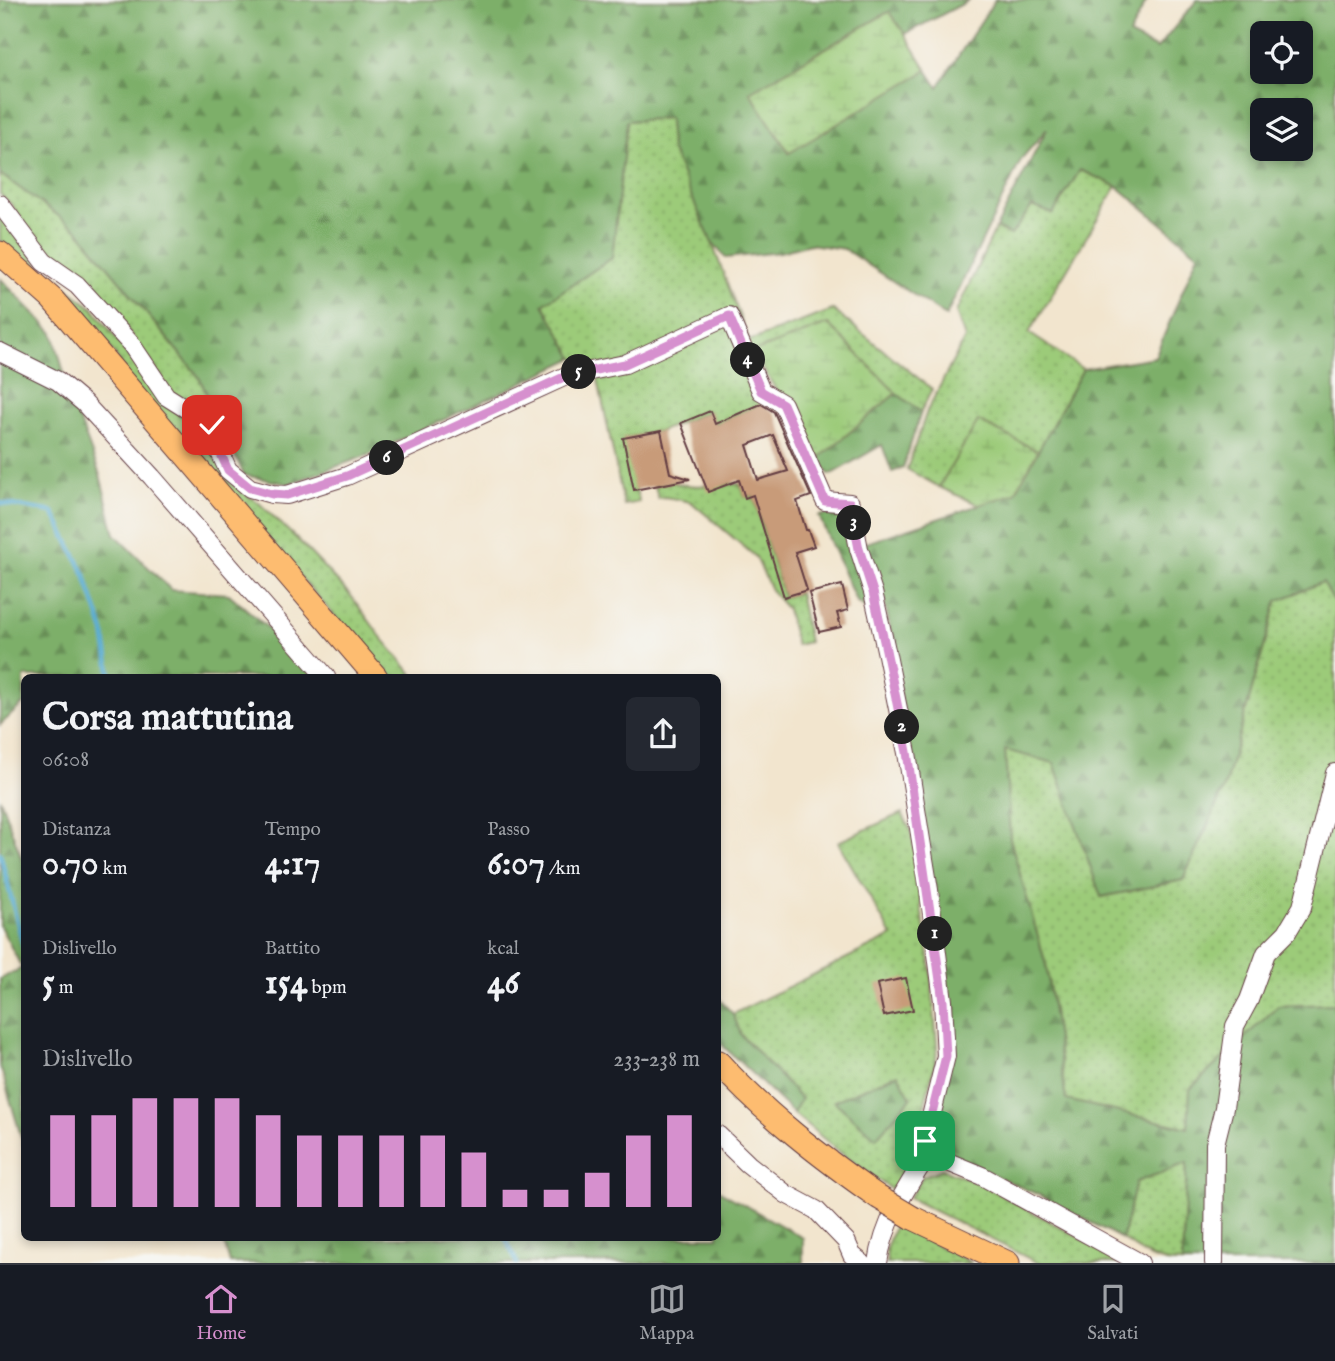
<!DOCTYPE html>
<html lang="it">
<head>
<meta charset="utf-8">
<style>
  :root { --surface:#171b24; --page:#242831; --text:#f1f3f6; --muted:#9ea1a6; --line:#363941; --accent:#d690ce }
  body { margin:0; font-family:"IM FELL English",serif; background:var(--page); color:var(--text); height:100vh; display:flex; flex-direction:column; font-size:26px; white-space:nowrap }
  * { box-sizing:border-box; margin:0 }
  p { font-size:23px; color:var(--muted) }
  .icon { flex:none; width:38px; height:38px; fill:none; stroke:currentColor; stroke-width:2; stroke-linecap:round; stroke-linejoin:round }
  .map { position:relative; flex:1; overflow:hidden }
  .panel { position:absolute; left:21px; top:674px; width:700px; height:567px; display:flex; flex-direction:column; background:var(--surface); border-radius:10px; box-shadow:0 4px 10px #0003 }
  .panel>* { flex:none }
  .fabs { position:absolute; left:1250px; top:21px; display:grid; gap:14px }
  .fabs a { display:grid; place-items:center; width:63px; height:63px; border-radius:10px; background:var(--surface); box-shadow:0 4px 10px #0003; font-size:35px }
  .pin { position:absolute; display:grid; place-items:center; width:60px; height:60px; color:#fff; margin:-30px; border-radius:14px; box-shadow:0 4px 10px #0006 }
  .km { position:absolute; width:35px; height:35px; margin:-18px; border-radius:50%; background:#222; color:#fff; font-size:19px; line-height:35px; text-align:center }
  .round { display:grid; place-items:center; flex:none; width:74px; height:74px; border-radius:10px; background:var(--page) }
  .overview { display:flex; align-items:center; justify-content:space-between; height:119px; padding:0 21px }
  h1 { font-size:38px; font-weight:700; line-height:52px }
  .stats { display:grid; grid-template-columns:repeat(3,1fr); gap:10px; height:119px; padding:7px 21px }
  .stats div { display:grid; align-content:center }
  .stats b { font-size:35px; font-weight:700 }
  .stats small { font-size:19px; font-weight:400 }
  .stats p { font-size:19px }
  .chart { height:196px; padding:14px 21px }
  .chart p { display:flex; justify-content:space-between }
  .chart svg { width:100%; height:126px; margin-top:7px; stroke:var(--accent); stroke-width:6 }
  .menu { display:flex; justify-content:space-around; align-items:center; height:98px; border-top:2px solid var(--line); background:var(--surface); font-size:19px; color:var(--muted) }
  .menu a { display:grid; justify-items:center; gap:4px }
  .menu .current { color:var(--accent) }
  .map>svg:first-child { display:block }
</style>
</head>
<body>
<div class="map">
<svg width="1335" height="1263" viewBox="0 0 1335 1263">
  <defs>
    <pattern id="grass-dots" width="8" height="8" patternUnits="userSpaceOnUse" patternTransform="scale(1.75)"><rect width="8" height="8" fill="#9ccb79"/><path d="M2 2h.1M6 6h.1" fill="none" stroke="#88ae69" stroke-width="1.8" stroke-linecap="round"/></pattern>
    <pattern id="forest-firs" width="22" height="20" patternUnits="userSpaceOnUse" patternTransform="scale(1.75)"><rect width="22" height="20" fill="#7daf69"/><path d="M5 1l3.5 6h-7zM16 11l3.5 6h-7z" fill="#688e57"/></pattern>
    <pattern id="wetland-marsh" width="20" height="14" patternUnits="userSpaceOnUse" patternTransform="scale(1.75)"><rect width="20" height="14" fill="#9ccb79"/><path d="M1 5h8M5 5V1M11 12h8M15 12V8" fill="none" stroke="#88ae69"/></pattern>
  </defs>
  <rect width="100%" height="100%" fill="#f6f6f2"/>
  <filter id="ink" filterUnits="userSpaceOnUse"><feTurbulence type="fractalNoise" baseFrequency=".0143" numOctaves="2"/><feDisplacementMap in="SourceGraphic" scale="14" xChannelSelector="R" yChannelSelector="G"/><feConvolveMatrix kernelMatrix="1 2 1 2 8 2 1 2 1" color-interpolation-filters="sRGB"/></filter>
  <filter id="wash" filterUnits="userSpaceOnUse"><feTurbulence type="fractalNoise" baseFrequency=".00686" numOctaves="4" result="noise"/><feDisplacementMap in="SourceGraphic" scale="28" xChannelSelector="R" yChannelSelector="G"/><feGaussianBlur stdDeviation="1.57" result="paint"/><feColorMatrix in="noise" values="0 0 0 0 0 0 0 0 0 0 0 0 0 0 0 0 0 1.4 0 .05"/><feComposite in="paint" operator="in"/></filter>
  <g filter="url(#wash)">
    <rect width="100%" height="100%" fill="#f2e5ce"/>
    <g fill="url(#grass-dots)" stroke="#737552" stroke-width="2">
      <polygon points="669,118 671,149 701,214 749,341 833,310 932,389 921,412 896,393 828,324 753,352 772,400 715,424 709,411 661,431 624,438 639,502 624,505 597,375 574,358 543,304 612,258 626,121"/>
      <polygon points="1080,170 1117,186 1029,333 1083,369 1038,451 978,421 939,487 907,469 927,411 965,338 956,312 996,228 1011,235 1032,206 1053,213"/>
      <polygon points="0,174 77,229 199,377 211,404 206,414 173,394 102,294 47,257 12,205 0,194"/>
      <path d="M0,212L42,269L93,308L165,403L205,433L210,448L231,483L259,503L299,541L351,596L381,637L415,677H388L131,384C125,373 120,361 112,351C79,309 35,279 0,240Z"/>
      <path d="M672,482C694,489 717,484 740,484L745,497L753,495L784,597L799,593L809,642L796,645L787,609L772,592L756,557L691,502L665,497L658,498L655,486Z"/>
      <polygon points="1323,581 1335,604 1335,1004 1278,1006 1188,1128 1066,1100 1046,965 1010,839 1005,749 1054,763 1102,897 1183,880 1224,788 1277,601"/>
      <polygon points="902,813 910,829 919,868 921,908 930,962 937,1046 936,1059 910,1162 892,1190 841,1153 793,1113 801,1099 741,1035 733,1014 892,936 838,842"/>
      <path d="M1187,1163L1182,1263C1155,1263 1144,1254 1122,1239L1136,1182Z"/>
      <polygon points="942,1169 979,1183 1126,1263 1038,1263 909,1198 923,1176"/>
      <polygon points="895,1224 972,1263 887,1263 886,1249"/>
    </g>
    <g fill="url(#forest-firs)" stroke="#64674a" stroke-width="2" fill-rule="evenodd">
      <path d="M0,0H970L905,34L888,12L750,92L789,153L927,70L938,87L995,0H1147L1129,35L1157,49L1197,0H1335V604L1323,582L1277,601L1224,788L1183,880L1101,897L1054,763L1005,750L1010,839L1046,965L1066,1100L1188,1128L1190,1089L1278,1006L1335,1004V1263H1182L1187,1163L1136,1182L1122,1239L1041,1196L936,1149L934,1136L950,1056L893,643L879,573H867L865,593L867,609L856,601L819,516L839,512L851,548L1015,493L1083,369L1155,357L1198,254L1117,186L1080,170L1053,214L1032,206L1011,235L996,228L1047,129L1022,158L946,316L844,249L810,244L780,252L726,258L711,241L671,149L669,118L627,121L612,258L543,304L574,358L371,454L288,484L244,475L199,377L77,229L0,174ZM1262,33H1300V72H1262ZM1262,110H1300V149H1262Z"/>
      <polygon points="0,278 53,333 70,395 100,475 115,534 171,590 229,594 283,641 315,677 24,677 24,703 0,725"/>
      <polygon points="896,393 921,412 903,468 892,472 882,445 830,475 818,459"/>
      <polygon points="0,798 24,865 24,1146 0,1066 0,979 22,968 0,926"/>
      <polygon points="718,998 733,1014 741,1035 801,1099 793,1113 718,1041"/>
      <polygon points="898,1074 911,1098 876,1138 834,1101"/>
      <polygon points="718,1190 803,1238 803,1263 230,1263 222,1237 718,1237"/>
    </g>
    <g fill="url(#wetland-marsh)" stroke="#737552" stroke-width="2">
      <polygon points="889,12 905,34 927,70 789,153 750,92"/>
      <polygon points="828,324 896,393 818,459 753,352"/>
      <polygon points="978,421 1038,451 1015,493 979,505 939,487"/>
    </g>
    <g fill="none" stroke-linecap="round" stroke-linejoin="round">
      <g stroke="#55aad1" stroke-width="4.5">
        <polyline points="0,503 53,512 85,575 104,632 111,677"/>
        <polyline points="0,853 24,949"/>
        <polyline points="505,1237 517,1263"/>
      </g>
    </g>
    <g id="blocks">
      <g fill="#c89b79" fill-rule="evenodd">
        <path d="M761,404L774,412L811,496L797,501L806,530H808L814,546L795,552L807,590L784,597L753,495L745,498L739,480L708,492L681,423L710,411L715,424ZM773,435L788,471L758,480L747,445Z"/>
        <polygon points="661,431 670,473 690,479 634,490 623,438"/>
        <polygon points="842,585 848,610 837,613 841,627 819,632 809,593"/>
        <polygon points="906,978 913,1010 884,1016 877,984"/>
      </g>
    </g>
  </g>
  <g filter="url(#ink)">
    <use href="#blocks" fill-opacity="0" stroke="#633d43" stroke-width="2"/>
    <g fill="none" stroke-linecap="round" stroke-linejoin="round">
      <g stroke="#633d43" stroke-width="20">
        <g id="minor">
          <polyline points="0,204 44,262 77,285 131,344 166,396 212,425 215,441 228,470 250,488 272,494 287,495 347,476 566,376 625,364 729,316 761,391 783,404 825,501 850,503 859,549 873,592 886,650 907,753 929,890 943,1001 946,1056 925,1141 927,1156"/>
          <polyline points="0,352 58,381 84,403 152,477 326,677"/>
          <polyline points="718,1135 748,1164 786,1194 816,1210 846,1241 852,1255 862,1263"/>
          <path d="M878,1263C883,1224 906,1188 927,1156L943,1160L982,1176L1140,1263"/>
          <polyline points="1214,1263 1215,1144 1224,1108 1235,1026 1249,1000 1266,953 1287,932 1302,907 1335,773"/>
        </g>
      </g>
      <g stroke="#633d43" stroke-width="25">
        <g id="major">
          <polyline points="0,253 52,299 376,677"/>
          <path d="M718,1062C765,1114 821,1157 878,1197"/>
          <polyline points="913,1218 1008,1263"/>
        </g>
      </g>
      <use href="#minor" stroke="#fff" stroke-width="18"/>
      <use href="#major" stroke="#fdbc70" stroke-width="23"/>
      <g stroke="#633d43" stroke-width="25" stroke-linecap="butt">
        <polyline id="major-bridge" points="878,1197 913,1218"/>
      </g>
      <use href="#major-bridge" stroke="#fdbc70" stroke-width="23"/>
    </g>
  </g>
  <g fill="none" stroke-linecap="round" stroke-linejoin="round" filter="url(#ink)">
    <g stroke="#fff" stroke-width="14">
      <polyline id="route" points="212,425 215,441 228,470 250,488 272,494 287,495 347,476 566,376 625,364 729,316 761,391 783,404 825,501 850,503 859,549 873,592 886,650 907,752 943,1001 946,1056 925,1141"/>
    </g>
    <use href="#route" stroke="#d690ce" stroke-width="9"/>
  </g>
</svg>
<div class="fabs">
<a><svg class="icon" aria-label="locate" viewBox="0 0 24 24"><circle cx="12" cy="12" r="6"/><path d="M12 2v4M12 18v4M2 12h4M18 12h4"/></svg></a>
<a><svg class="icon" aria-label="layers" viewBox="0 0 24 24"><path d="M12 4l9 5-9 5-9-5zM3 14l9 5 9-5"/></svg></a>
</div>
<div class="pin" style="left:925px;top:1141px;background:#1e9e55"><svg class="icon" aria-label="arrive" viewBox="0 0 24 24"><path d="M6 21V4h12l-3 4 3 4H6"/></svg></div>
<div class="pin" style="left:212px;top:425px;background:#d93025"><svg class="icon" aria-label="check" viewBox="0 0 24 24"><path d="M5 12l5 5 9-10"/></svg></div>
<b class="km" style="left:935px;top:934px">1</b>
<b class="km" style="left:902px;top:727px">2</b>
<b class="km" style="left:854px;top:523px">3</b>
<b class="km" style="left:748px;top:360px">4</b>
<b class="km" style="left:579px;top:372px">5</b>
<b class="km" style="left:387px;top:458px">6</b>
<section class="panel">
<div class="overview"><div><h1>Corsa mattutina</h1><p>06:08</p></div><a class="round"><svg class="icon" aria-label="share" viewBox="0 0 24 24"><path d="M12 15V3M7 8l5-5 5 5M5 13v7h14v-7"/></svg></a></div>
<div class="stats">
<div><p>Distanza</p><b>0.70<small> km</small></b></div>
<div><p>Tempo</p><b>4:17</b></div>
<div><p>Passo</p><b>6:07<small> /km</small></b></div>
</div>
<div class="stats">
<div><p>Dislivello</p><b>5<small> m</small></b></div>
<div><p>Battito</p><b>154<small> bpm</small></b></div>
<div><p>kcal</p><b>46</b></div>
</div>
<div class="chart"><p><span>Dislivello</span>233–238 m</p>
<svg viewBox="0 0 160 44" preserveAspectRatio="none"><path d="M5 44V12M15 44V12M25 44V6M35 44V6M45 44V6M55 44V12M65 44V19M75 44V19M85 44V19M95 44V19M105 44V25M115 44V38M125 44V38M135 44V32M145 44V19M155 44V12"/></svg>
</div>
</section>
</div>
<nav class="menu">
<a class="current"><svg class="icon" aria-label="home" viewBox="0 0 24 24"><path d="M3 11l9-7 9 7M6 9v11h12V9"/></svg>Home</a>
<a><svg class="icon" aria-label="map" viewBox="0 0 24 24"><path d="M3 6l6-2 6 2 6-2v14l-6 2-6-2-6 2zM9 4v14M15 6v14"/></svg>Mappa</a>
<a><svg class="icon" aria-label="saved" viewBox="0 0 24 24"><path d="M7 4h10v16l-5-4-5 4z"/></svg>Salvati</a>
</nav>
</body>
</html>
